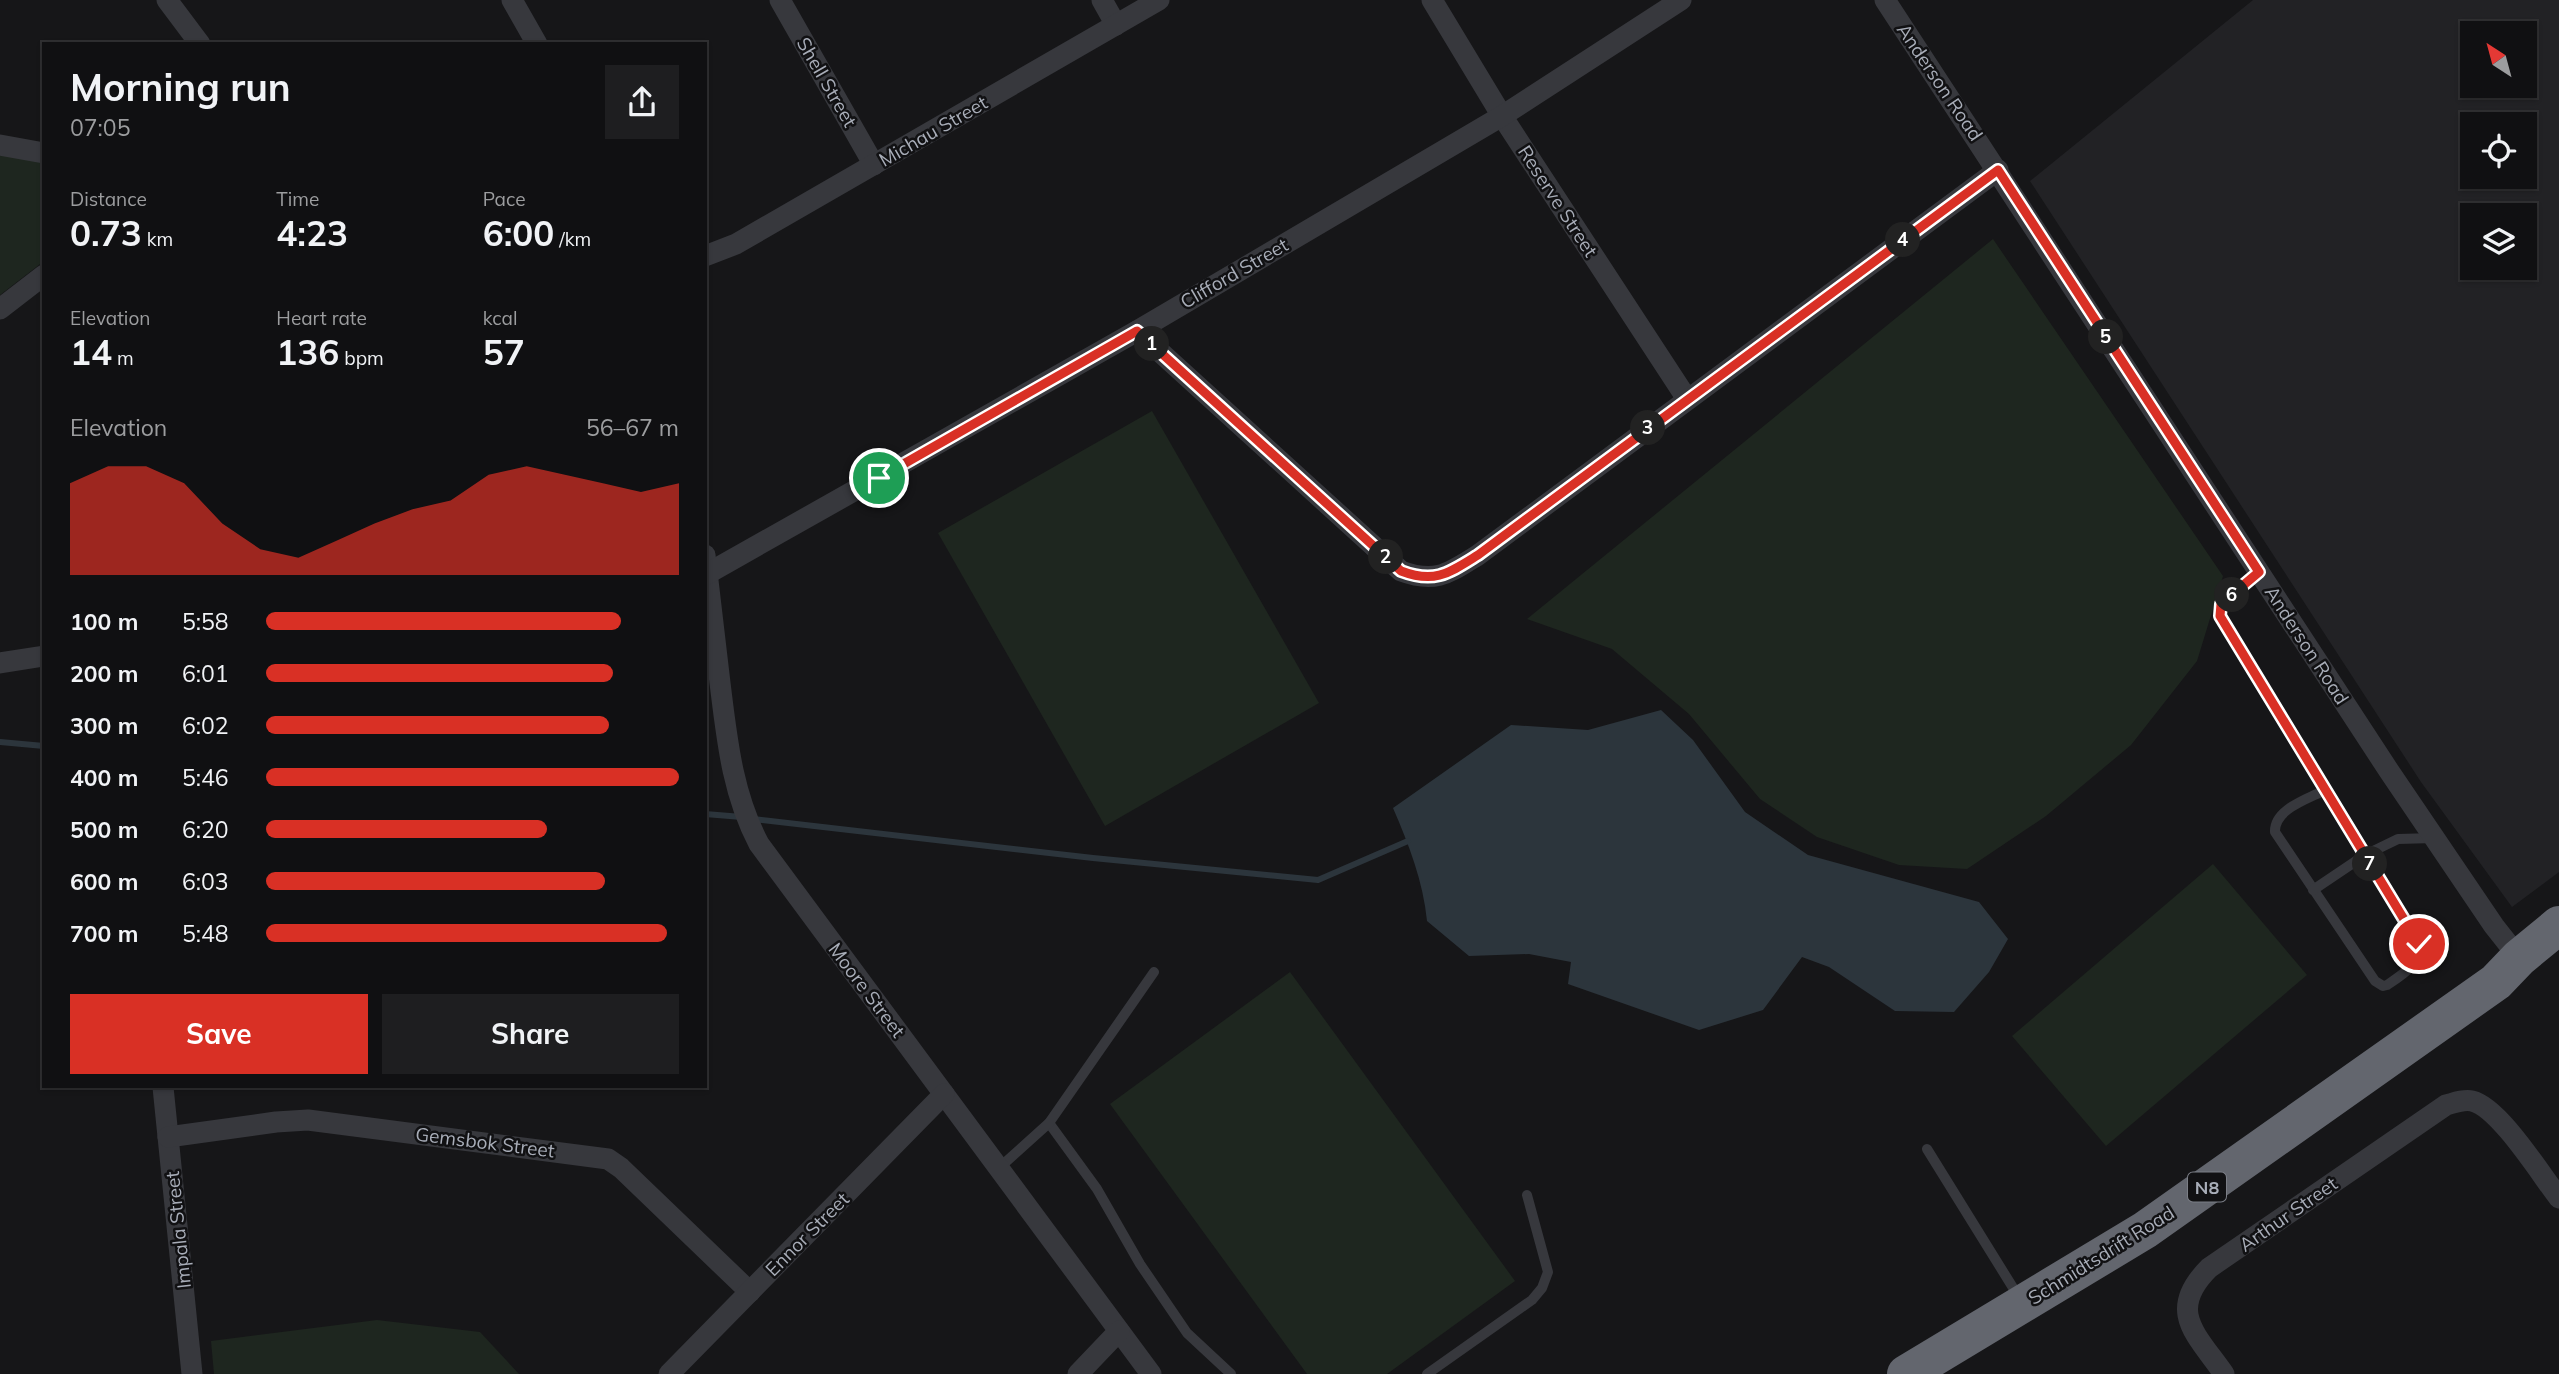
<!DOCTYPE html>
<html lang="en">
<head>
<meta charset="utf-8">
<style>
  :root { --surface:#101012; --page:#1e1e20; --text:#f1f3f6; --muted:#9c9d9f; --line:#303032; --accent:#d93025 }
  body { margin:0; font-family:Mulish,sans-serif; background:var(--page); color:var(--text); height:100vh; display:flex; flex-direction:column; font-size:26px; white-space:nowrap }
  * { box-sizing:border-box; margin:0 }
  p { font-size:23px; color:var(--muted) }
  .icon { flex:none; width:38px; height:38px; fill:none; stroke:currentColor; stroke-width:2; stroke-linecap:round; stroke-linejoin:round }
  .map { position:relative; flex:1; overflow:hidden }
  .sheet { position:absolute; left:42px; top:42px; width:665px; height:1046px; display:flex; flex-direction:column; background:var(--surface); border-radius:0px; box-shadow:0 2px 5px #0004,0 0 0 2px var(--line) }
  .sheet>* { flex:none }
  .needle { width:46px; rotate:324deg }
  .fabs { position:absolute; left:2460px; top:21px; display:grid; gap:14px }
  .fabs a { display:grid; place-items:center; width:77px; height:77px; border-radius:0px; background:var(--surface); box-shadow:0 2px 5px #0004,0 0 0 2px var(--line); font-size:35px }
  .pin { position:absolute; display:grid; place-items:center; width:60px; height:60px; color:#fff; margin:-30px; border:4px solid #fff; border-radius:50%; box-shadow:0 2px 7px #0007 }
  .km { position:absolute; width:35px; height:35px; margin:-18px; border-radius:50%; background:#222; color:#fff; font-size:19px; line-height:35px; text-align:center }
  .round { display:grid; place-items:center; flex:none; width:74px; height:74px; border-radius:0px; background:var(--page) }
  .headline { display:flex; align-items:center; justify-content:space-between; height:119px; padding:0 28px }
  h1 { font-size:38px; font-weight:700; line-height:52px }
  .stats { display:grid; grid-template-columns:repeat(3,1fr); gap:10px; height:119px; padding:7px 28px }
  .stats div { display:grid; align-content:center }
  .stats b { font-size:35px; font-weight:700 }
  .stats small { font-size:19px; font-weight:400 }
  .stats p { font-size:19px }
  .chart { height:196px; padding:14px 28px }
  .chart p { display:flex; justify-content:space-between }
  .chart svg { width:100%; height:126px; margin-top:7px; fill:var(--accent); opacity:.7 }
  .cta { display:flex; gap:14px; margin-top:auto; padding:14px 28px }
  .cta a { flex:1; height:80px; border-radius:0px; background:var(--accent); color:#fff; font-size:28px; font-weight:700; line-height:80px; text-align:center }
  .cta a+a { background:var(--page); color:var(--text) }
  ul { padding:0 28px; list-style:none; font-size:23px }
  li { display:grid; grid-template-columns:112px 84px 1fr; align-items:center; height:52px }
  li i { height:18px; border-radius:9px; background:var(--accent) }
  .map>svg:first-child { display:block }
</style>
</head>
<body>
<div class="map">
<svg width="2559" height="1374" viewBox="0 0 2559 1374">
  <rect width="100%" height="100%" fill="#161618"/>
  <path fill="#222225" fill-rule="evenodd" d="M2253,0H2559V872L2512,907L2421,782L2030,181ZM2473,33H2525V86H2473ZM2473,124H2525V177H2473ZM2473,215H2525V268H2473Z"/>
  <g fill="#1e261f">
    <polygon points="0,154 44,162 44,261 0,295"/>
    <polygon points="1993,239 2223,576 2197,661 2131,745 2046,816 1967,869 1899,865 1817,837 1760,799 1689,714 1612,649 1527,619"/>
    <polygon points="1152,411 1319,703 1105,826 938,533"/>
    <polygon points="2213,864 2307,975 2106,1146 2012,1036"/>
    <polygon points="1290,972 1515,1281 1387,1374 1307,1374 1110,1104"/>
    <polygon points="377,1320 480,1332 519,1374 214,1374 211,1341"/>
  </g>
  <path fill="#2c353c" d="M1661,710L1693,740L1745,812L1808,855L1979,902L2008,939L1989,972L1954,1012L1895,1011L1829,967L1802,957L1763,1010L1699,1030L1568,984L1571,962L1529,954L1469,956L1427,921C1423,881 1409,845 1393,808L1511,725L1588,730Z"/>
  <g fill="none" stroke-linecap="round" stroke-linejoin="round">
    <g stroke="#2c353c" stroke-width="6">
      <polyline points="0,742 44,746"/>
      <polyline points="705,814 742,817"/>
      <polyline points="753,819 1093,858 1318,880 1408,841"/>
    </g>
    <g stroke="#37383d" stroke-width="10">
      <path d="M2259,572L2221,604L2220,616L2419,944C2422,963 2402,975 2387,985L2383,986L2375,981L2275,832C2274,809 2308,799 2325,790"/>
      <polyline points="2313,890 2365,855 2398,839 2434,838"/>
      <polyline points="1049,1123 1097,1189 1140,1264 1187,1333 1231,1374"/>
      <polyline points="1927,1149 2020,1299"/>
      <polyline points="999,1168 1049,1123 1154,972"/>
      <polyline points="1427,1374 1532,1300 1542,1288 1548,1272 1527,1195"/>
    </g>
    <g stroke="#37383d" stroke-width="21">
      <polyline points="167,0 200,44"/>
      <polyline points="512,0 537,44"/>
      <polyline points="780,0 874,165"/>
      <polyline points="1102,0 1116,25"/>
      <polyline points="1432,0 1502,116 1687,399"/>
      <polyline points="1885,0 2389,771 2494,926 2524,964"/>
      <polyline points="0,145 44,153"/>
      <polyline points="705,256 736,244 1159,0"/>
      <polyline points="0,309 44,275"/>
      <path d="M1137,331L1401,571C1436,584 1449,573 1478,555L1998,170"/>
      <path d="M705,555C710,598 715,641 720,683C727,739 732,793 759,844L1151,1374"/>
      <polyline points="705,575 1137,331 1502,116 1681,0"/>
      <polyline points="0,663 44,656"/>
      <polyline points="163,1087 192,1374"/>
      <polyline points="168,1137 276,1122 308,1120 608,1159 621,1168 750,1292"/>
      <polyline points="669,1374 944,1094"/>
      <polyline points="1078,1374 1119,1331"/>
      <path d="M2224,1374C2196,1334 2166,1311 2209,1268L2446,1105C2454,1103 2463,1099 2472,1101C2499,1107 2541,1175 2559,1198"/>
    </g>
    <polyline stroke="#63666e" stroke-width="38" points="1906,1374 2145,1230 2496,982 2519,958 2559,925"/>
  </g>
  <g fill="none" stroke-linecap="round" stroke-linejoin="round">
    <g stroke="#fff" stroke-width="14">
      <path id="route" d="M879,478L1137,331L1401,571C1435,584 1449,573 1478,555L1998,170L2259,572L2221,604L2220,616L2419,944"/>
    </g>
    <use href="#route" stroke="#d93025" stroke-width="9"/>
  </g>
  <g text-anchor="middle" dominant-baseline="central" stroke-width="5" stroke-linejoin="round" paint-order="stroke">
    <rect fill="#111113" stroke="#7b7e86" stroke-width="2" x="2188" y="1172.5" width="38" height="29" rx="5"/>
    <g font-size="18" font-weight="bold" fill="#a8adb8">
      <text x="2207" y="1187">N8</text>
    </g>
    <g font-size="19" fill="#a8adb8" stroke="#111113">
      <text transform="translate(827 82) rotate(60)">Shell Street</text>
      <text transform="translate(1940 82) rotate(56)">Anderson Road</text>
      <text transform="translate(933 131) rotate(-30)">Michau Street</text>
      <text transform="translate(1558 201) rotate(57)">Reserve Street</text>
      <text transform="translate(1234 273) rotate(-30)">Clifford Street</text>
      <text transform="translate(2307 645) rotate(57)">Anderson Road</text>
      <text transform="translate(867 990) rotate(53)">Moore Street</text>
      <text transform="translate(485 1142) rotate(7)">Gemsbok Street</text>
      <text transform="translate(2288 1214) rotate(-35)">Arthur Street</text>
      <text transform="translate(178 1230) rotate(-96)">Impala Street</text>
      <text transform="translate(807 1234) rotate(-45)">Ennor Street</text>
      <text transform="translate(2101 1255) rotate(-32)">Schmidtsdrift Road</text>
    </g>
  </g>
</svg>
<div class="fabs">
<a><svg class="needle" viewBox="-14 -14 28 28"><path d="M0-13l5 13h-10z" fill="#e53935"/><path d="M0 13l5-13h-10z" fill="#9c9d9f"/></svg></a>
<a><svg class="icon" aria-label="locate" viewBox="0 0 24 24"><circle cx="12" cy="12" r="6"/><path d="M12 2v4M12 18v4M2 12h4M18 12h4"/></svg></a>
<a><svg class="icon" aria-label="layers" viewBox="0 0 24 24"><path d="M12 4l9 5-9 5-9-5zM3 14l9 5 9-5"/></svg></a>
</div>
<div class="pin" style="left:879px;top:478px;background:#1e9e55"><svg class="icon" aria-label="arrive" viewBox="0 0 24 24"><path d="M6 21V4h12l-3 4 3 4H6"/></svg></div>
<div class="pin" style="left:2419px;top:944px;background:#d93025"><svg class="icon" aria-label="check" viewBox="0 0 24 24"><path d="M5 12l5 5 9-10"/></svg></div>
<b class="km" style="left:1152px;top:344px">1</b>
<b class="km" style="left:1386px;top:557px">2</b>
<b class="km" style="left:1648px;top:428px">3</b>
<b class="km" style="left:1903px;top:240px">4</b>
<b class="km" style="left:2106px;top:337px">5</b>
<b class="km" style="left:2232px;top:595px">6</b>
<b class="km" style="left:2370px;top:864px">7</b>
<section class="sheet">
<div class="headline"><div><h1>Morning run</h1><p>07:05</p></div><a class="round"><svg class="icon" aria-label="share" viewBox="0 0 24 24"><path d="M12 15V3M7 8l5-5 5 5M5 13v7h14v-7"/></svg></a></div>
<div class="stats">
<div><p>Distance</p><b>0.73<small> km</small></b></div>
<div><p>Time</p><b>4:23</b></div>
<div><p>Pace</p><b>6:00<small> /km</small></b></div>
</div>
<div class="stats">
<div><p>Elevation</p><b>14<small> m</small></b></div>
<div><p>Heart rate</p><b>136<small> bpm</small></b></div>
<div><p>kcal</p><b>57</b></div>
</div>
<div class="chart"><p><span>Elevation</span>56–67 m</p>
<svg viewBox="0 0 160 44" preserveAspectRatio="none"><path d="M0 44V12L10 6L20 6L30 12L40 26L50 35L60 38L70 32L80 26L90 21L100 18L110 9L120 6L130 9L140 12L150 15L160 12V44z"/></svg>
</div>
<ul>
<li><b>100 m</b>5:58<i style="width:86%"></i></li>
<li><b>200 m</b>6:01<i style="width:84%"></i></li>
<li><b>300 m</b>6:02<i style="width:83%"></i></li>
<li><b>400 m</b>5:46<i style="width:100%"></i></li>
<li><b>500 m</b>6:20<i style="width:68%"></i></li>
<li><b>600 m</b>6:03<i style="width:82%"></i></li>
<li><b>700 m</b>5:48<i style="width:97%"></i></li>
</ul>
<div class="cta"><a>Save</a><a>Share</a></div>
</section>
</div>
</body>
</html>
